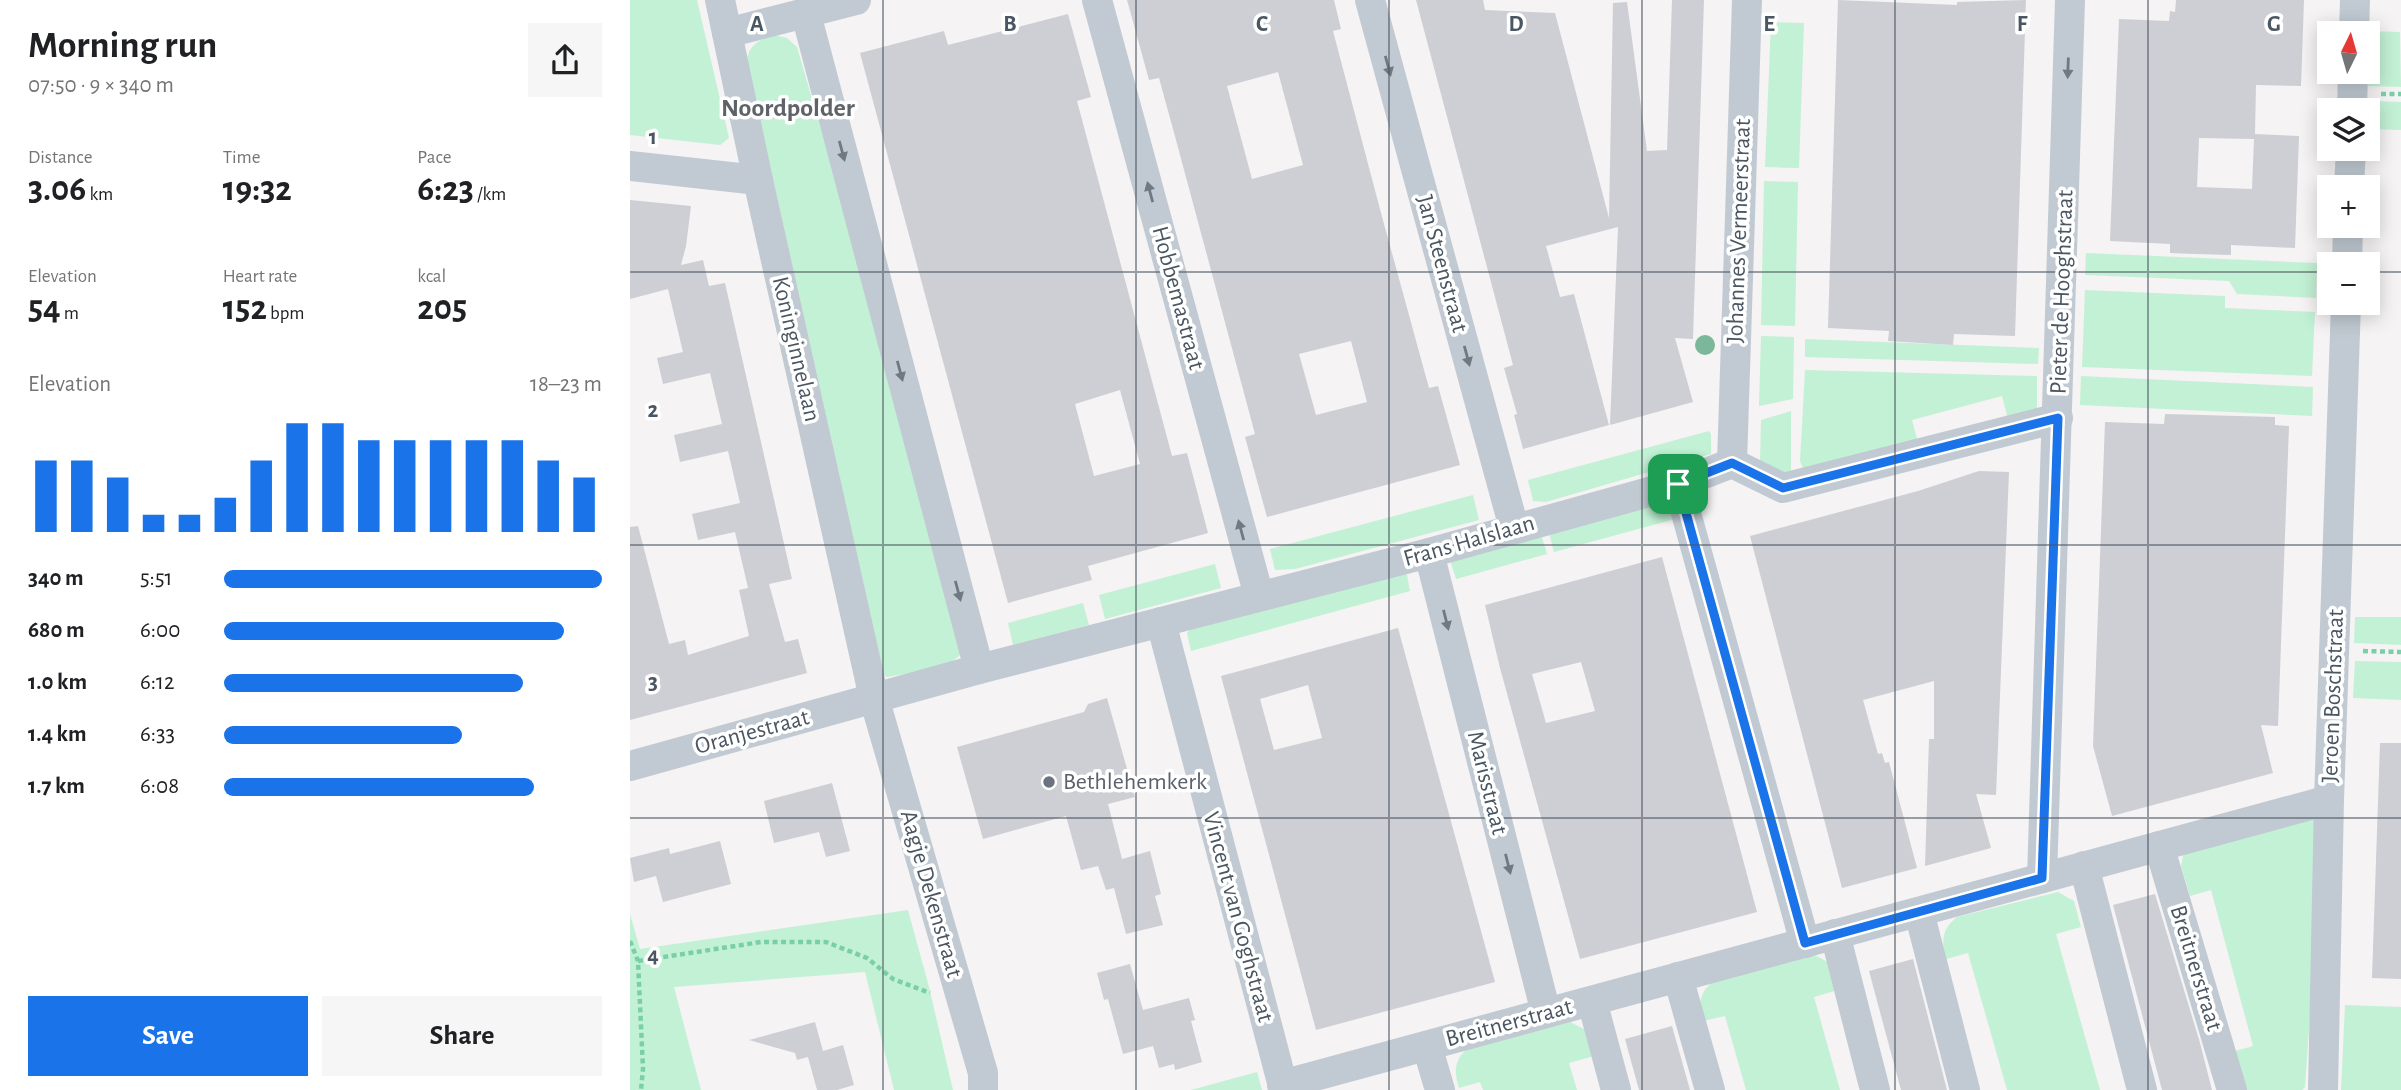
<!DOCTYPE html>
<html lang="en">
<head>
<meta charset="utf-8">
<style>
  :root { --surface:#fff; --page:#f6f6f6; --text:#202124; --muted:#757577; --accent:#1a73e8 }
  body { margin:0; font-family:"Alegreya Sans",sans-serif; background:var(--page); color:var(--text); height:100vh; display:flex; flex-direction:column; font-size:26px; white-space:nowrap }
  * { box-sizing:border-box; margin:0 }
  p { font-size:23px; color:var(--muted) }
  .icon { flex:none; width:38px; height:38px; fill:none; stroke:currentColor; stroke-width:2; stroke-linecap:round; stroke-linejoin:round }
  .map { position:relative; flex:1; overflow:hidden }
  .panel { display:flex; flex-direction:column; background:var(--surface); width:630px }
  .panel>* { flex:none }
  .needle { width:46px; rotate:5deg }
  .fabs { position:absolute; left:1687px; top:21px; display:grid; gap:14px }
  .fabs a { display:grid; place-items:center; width:63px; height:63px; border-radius:0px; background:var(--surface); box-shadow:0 4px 18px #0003; font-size:35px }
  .pin { position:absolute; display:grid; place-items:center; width:60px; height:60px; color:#fff; margin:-30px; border-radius:14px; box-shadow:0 4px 10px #0006 }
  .round { display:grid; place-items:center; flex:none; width:74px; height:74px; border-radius:0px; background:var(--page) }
  .summary { display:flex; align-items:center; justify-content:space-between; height:119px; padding:0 28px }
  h1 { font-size:38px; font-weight:700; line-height:52px }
  .stats { display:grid; grid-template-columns:repeat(3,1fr); gap:10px; height:119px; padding:7px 28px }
  .stats div { display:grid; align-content:center }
  .stats b { font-size:35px; font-weight:700 }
  .stats small { font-size:19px; font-weight:400 }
  .stats p { font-size:19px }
  .chart { height:196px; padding:14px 28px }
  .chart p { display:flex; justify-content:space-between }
  .chart svg { width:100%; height:126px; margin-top:7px; stroke:var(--accent); stroke-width:6 }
  .button { display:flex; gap:14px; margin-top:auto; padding:14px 28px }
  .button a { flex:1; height:80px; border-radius:0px; background:var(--accent); color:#fff; font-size:28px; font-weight:700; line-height:80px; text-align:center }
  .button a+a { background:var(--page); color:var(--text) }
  ul { padding:0 28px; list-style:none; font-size:23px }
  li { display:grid; grid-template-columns:112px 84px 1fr; align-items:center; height:52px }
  li i { height:18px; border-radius:9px; background:var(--accent) }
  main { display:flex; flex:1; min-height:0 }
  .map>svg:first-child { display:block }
</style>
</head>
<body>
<main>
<section class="panel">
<div class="summary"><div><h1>Morning run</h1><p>07:50 · 9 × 340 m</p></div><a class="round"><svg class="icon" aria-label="share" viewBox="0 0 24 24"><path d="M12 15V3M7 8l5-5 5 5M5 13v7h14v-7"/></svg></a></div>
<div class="stats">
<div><p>Distance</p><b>3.06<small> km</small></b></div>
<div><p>Time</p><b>19:32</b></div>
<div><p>Pace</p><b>6:23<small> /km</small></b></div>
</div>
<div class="stats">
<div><p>Elevation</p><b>54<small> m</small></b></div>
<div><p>Heart rate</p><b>152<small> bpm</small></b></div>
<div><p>kcal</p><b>205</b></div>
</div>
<div class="chart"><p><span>Elevation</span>18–23 m</p>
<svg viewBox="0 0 160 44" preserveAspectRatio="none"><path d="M5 44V19M15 44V19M25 44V25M35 44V38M45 44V38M55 44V32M65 44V19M75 44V6M85 44V6M95 44V12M105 44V12M115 44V12M125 44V12M135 44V12M145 44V19M155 44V25"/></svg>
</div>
<ul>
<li><b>340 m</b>5:51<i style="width:100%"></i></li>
<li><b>680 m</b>6:00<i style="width:90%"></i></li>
<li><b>1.0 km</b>6:12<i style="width:79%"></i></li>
<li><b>1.4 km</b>6:33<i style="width:63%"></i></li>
<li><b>1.7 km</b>6:08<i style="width:82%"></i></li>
</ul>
<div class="button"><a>Save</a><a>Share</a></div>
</section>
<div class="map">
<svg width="1771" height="1090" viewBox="0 0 1771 1090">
  <rect width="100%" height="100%" fill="#f5f3f3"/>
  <g fill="#c3f1d5">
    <polygon points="0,0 67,0 99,138 90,145 0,135"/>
    <polygon points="1141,22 1174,23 1169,168 1135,167"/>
    <polygon points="1739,31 1770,32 1771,87 1738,86"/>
    <path d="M144,35L157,38L167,47L226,250L331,654C316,671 279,673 257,677L254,675L117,63C117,46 128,40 144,35Z"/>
    <polygon points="1743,101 1771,102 1771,130 1743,129"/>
    <polygon points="1134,181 1168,182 1165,326 1131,325"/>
    <polygon points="1456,253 1687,263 1686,298 1607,294 1599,281 1455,275"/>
    <polygon points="1455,290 1595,296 1595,308 1685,312 1682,376 1452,367"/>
    <polygon points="1131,336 1164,337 1163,399 1129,406"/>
    <polygon points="1175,339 1409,348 1408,364 1175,357"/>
    <polygon points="1175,370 1407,376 1407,410 1378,419 1372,396 1282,420 1288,442 1180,470 1173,468 1170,461"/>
    <polygon points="1451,376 1683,387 1682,416 1450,405"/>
    <polygon points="1161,411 1161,476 1130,461 1131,420"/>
    <polygon points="1079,431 1081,434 1081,454 916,502 903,501 898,480"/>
    <polygon points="843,495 849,520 665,569 645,570 640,549"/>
    <polygon points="1023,500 1040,502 1045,519 924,552 918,529"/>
    <polygon points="910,531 917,554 826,579 820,560"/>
    <polygon points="585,564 591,588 475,619 469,595"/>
    <polygon points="772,571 777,575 780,591 561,651 557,633 564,626"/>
    <polygon points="453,603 459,625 383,645 378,623"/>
    <polygon points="1725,617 1771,617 1771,645 1724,643"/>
    <polygon points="1725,661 1771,662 1771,700 1723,698"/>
    <polygon points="1685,818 1681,1000 1675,1087 1672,1090 1613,1090 1602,1052 1623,1046 1581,890 1560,896 1551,866 1554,851"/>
    <path d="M1428,892L1444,901L1451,927L1426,934L1470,1090H1377L1338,953L1316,959C1311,940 1312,929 1327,917Z"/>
    <polygon points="278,910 299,987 323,1090 264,1090 235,972 44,987 71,1090 0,1090 0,914 10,949"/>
    <path d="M1185,955L1201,964L1208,990L1184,997L1210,1090H1116L1095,1016L1073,1021C1068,1003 1069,992 1085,980Z"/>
    <polygon points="1715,1005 1771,1007 1771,1090 1711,1090"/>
    <path d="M940,1022L956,1030L964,1056L939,1063L947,1090H853L850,1082L829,1088C823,1069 825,1059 840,1046Z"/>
    <polygon points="627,1072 632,1090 561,1090"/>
  </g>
  <g fill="#cdcfd5" fill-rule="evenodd">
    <path d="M497,0H704L711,29L703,31L751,213L799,388L808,386L830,465L637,517L615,437L625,434L546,140L529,78L519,80ZM648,72L673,165L622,179L597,86ZM721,341L737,402L686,415L669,354Z"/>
    <polygon points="786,0 853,0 855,10 925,13 979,218 983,3 997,2 1017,151 1037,150 1042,0 1074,0 1063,339 1045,338 1063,402 980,425 988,227 916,246 930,297 944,294 979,425 893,449 884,415 887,414 874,368 883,365"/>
    <polygon points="1208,0 1327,5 1327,2 1396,0 1385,336 1324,334 1323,345 1258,341 1259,331 1198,328"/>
    <path d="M1546,0H1674L1671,86L1626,85L1625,134L1669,136L1665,248L1601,245V255L1565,254L1540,253V244L1480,241L1489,19L1539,21L1540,11L1545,12ZM1569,138L1624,139L1622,189L1567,187Z"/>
    <path d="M438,14L461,97L447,101L503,310L542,456L557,453L578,533L458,566L462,580L378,603L230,53L314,31L318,45ZM490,390L510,464L464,476L445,404Z"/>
    <polygon points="0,200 61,206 56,246 51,265 73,260 79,286 95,283 162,579 139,584 155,642 168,639 177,673 0,720 0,527 8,526 39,644 55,640 58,655 119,636 109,590 118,588 105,532 68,540 62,514 110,503 98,451 50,462 44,435 92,424 80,373 33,384 27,358 53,352 38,289 0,299"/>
    <polygon points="1535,414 1645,417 1645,425 1659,426 1648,726 1631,725 1643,773 1482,816 1463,746 1475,422 1534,424"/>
    <polygon points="1349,471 1379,472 1366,795 1346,794 1361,848 1295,866 1299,739 1304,739 1304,681 1233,700 1248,754 1252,753 1255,763 1259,762 1287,868 1212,888 1120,536 1288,491"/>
    <path d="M1032,557L1127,912L950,959L870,668L855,605ZM951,662L965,711L916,723L902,674Z"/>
    <path d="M768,628L865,982L686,1030L591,676ZM678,685L692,738L644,750L630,699Z"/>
    <polygon points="477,698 505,797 478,804 492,859 520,851 531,894 525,896 533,925 496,934 484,888 476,890 468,866 451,870 436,816 353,839 327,747 454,712 458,704"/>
    <polygon points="1750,743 1771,743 1771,979 1742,978"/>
    <polygon points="202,783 220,851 196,857 189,832 144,843 134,801"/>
    <polygon points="90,841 101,884 33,902 26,876 4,882 0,858 39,848 40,854"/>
    <polygon points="1525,894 1570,1043 1582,1090 1532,1090 1483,905"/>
    <polygon points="1283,959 1317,1090 1271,1090 1239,971"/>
    <polygon points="500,964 513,1010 559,998 565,1020 561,1021 572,1062 545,1070 544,1064 529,1068 523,1046 493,1054 478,999 474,1000 467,973"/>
    <polygon points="185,1022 193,1051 213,1045 224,1085 207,1090 187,1090 178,1057 167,1060 165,1053 119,1040"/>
    <polygon points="1042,1026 1060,1090 1009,1090 995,1039"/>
  </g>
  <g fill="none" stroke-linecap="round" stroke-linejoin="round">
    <g stroke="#7ad0a6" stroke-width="4.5" stroke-dasharray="5 3.5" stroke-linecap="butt">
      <polyline points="1751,94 1771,94"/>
      <polyline points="1733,651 1771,652"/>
      <polyline points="0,941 8,961 13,1069 11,1090"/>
      <polyline points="8,961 131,942 196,942 237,958 263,979 300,993"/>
    </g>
    <g stroke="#c1cad2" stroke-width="30">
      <polyline points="90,0 128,180 244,698 353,1073 353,1090"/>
      <polyline points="467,0 629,596"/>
      <polyline points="740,0 884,528"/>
      <polyline points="176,14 349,669"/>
      <polyline points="97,33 226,0"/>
      <polyline points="1724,33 1725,0"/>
      <polyline points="1722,110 1723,72"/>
      <polyline points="0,166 128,180"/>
      <polyline points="1719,187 1721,149"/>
      <polyline points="1717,264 1718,226"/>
      <polyline points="1102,463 1117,0"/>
      <polyline points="1048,484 1175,943"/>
      <polyline points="799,553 916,1013"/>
      <polyline points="531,622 654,1090"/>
      <polyline points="0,766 349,669 799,553 1048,484 1102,463 1153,488 1428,418"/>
      <polyline points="1529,846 1602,1090"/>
      <polyline points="1454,866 1512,1090"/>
      <polyline points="1412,878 1440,0"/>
      <polyline points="1289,912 1335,1090"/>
      <polyline points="1205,934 1245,1090"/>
      <polyline points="1048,977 1080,1090"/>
      <polyline points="962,1001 986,1090"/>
      <polyline points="797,1046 810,1090"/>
      <polyline points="652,1085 1699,800"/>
      <polyline points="1693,1090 1699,800 1716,303"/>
    </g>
  </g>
  <circle fill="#7bb799" cx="1075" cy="345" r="10"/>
  <defs><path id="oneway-solid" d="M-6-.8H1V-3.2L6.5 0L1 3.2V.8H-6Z" transform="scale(1.75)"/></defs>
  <g fill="#6e7983">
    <use href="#oneway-solid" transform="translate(758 66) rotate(75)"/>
    <use href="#oneway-solid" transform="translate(1438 68) rotate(92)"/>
    <use href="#oneway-solid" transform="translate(212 151) rotate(75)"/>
    <use href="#oneway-solid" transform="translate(520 192) rotate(-105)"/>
    <use href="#oneway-solid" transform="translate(837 356) rotate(75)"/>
    <use href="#oneway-solid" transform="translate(270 371) rotate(75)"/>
    <use href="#oneway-solid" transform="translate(611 530) rotate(-105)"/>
    <use href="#oneway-solid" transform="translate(328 591) rotate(75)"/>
    <use href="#oneway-solid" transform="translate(816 620) rotate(76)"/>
    <use href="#oneway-solid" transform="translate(878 864) rotate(76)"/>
  </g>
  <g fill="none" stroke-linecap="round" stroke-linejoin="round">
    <g stroke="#fff" stroke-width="14">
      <polygon id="route" points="1428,418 1412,878 1175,943 1048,484 1102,463 1153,488"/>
    </g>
    <use href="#route" stroke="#1a73e8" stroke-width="9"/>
  </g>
  <path fill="none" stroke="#4a5661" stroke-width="2" stroke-opacity="0.55" d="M253,0V1090M506,0V1090M759,0V1090M1012,0V1090M1265,0V1090M1518,0V1090M0,272H1699M1738,272H1771M0,545H1771M0,818H1771"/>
  <circle fill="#6b7280" stroke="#fff" stroke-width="2.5" cx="419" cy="782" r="7"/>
  <g text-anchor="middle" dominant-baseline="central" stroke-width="7" stroke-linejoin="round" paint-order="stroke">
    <g font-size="24" fill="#4a5661" stroke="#fff">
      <text transform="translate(1109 231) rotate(-88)">Johannes Vermeerstraat</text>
      <text transform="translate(812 264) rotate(75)">Jan Steenstraat</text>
      <text transform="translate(1432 292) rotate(-88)">Pieter de Hooghstraat</text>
      <text transform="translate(548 298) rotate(75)">Hobbemastraat</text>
      <text transform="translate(166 349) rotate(77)">Koninginnelaan</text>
      <text transform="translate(839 541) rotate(-16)">Frans Halslaan</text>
      <text transform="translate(1703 696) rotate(-88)">Jeroen Boschstraat</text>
      <text transform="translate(122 732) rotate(-15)">Oranjestraat</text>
      <text transform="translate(857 783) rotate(76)">Marisstraat</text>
      <text transform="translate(301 894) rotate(74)">Aagje Dekenstraat</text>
      <text transform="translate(608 917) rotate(75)">Vincent van Goghstraat</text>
      <text transform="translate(1566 968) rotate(73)">Breitnerstraat</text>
      <text transform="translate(879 1023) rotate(-15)">Breitnerstraat</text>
    </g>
    <g font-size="24" fill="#5b616d" stroke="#fff" text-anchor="start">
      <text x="433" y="782">Bethlehemkerk</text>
    </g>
    <g font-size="26" font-weight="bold" fill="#5f6368" stroke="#fff">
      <text x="158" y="108">Noordpolder</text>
    </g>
  </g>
  <g font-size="23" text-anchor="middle" font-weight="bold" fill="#4a5661" stroke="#fff" stroke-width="7" stroke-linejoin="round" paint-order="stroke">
    <text x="127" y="31">A</text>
    <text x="380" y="31">B</text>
    <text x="632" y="31">C</text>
    <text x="886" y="31">D</text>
    <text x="1139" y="31">E</text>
    <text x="1392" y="31">F</text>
    <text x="1644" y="31">G</text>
    <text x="23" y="144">1</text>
    <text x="23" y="417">2</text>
    <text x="23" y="689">3</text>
    <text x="23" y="962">4</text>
  </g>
</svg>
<div class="fabs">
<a><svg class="needle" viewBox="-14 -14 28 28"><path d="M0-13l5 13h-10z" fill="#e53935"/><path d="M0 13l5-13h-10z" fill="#757577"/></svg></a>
<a><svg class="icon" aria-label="layers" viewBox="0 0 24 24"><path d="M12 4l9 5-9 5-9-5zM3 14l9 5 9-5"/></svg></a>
<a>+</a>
<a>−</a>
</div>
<div class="pin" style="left:1048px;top:484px;background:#1e9e55"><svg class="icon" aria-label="arrive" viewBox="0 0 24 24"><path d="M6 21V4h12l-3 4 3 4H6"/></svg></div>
</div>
</main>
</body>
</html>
